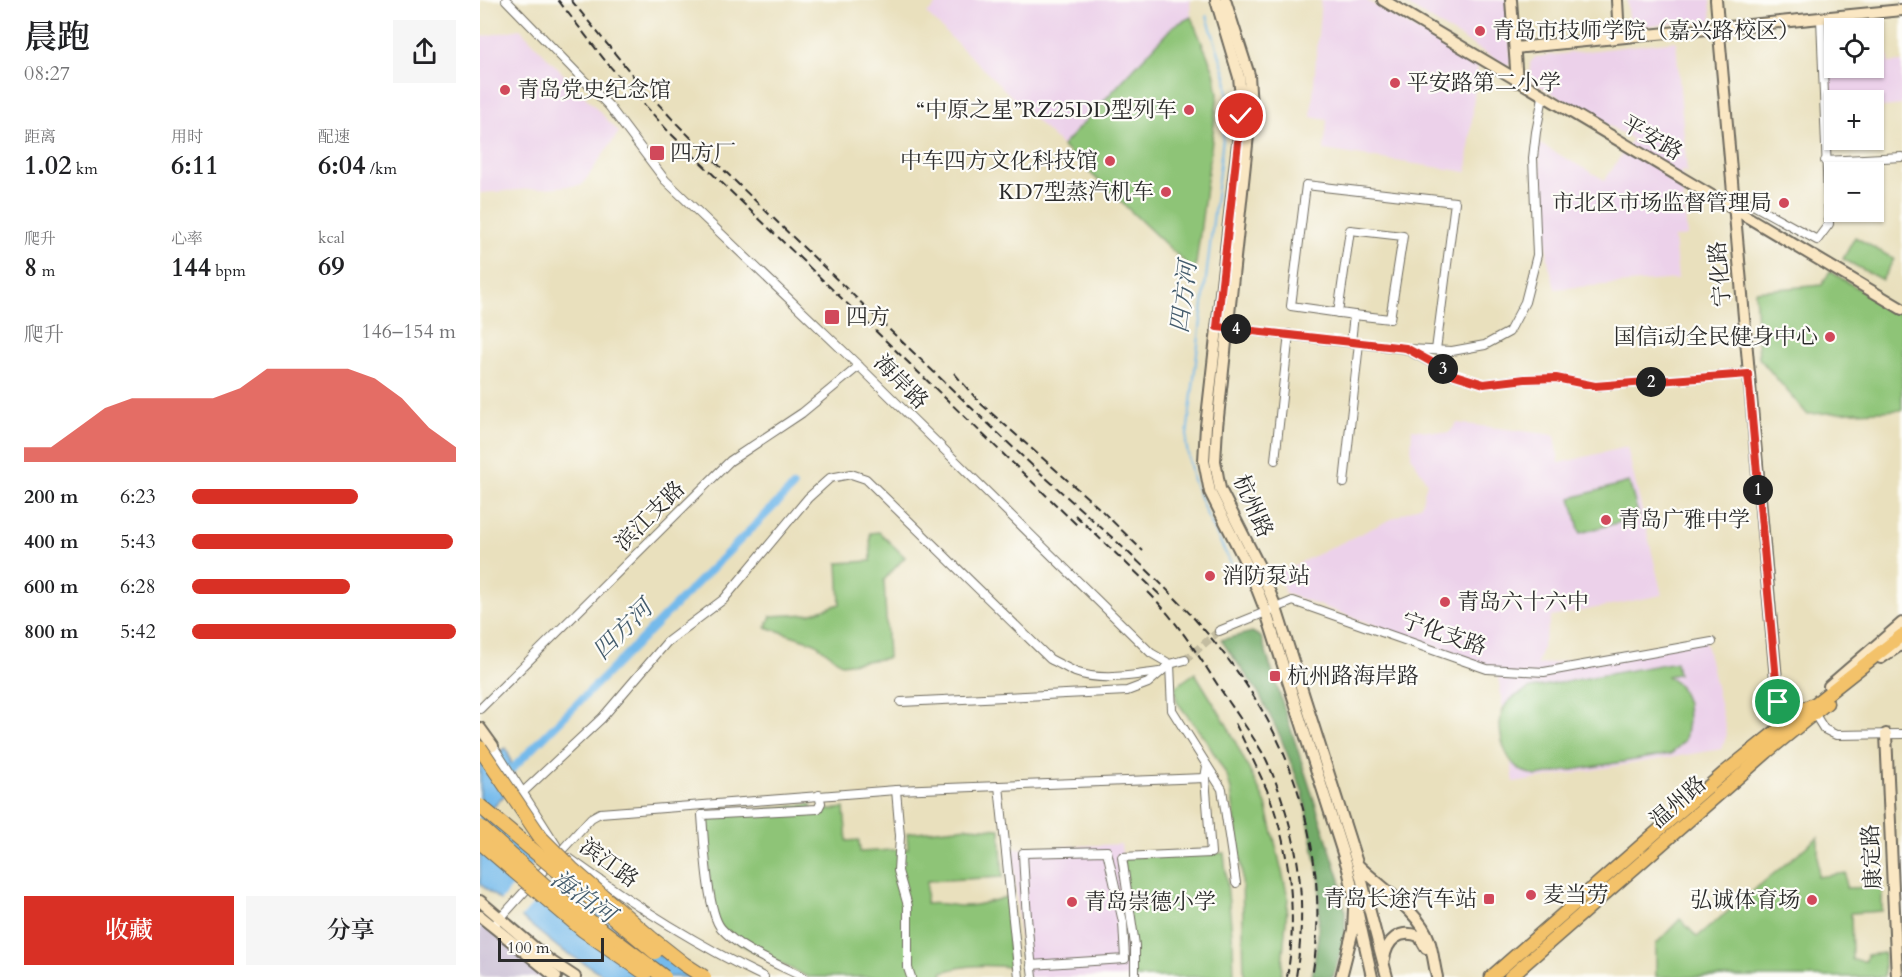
<!DOCTYPE html>
<html lang="zh">
<head>
<meta charset="utf-8">
<style>
  :root { --surface:#fff; --page:#f6f6f6; --text:#202124; --muted:#757577; --accent:#d93025 }
  body { margin:0; font-family:Cardo,"Noto Serif SC",serif; background:var(--page); color:var(--text); height:100vh; display:flex; flex-direction:column; font-size:22px; white-space:nowrap }
  * { box-sizing:border-box; margin:0 }
  p { font-size:20px; color:var(--muted) }
  .icon { flex:none; width:33px; height:33px; fill:none; stroke:currentColor; stroke-width:2; stroke-linecap:round; stroke-linejoin:round }
  .map { position:relative; flex:1; overflow:hidden }
  .panel { display:flex; flex-direction:column; background:var(--surface); width:480px }
  .panel>* { flex:none }
  .fabs { position:absolute; left:1344px; top:18px; display:grid; gap:12px }
  .fabs a { display:grid; place-items:center; width:60px; height:60px; border-radius:0px; background:var(--surface); box-shadow:0 2px 4px #0004; font-size:30px }
  .scale { position:absolute; left:18px; bottom:15px; width:106px; box-sizing:border-box; padding-left:6px; border:3px solid #2b2b2b; border-top:0; font-size:16px; line-height:21px; white-space:nowrap; color:#2b2b2b; -webkit-text-stroke:4px #fdfcf7; paint-order:stroke }
  .pin { position:absolute; display:grid; place-items:center; width:51px; height:51px; color:#fff; margin:-26px; border:3px solid #fff; border-radius:50%; box-shadow:0 2px 6px #0007 }
  .km { position:absolute; width:30px; height:30px; margin:-15px; border-radius:50%; background:#222; color:#fff; font-size:16px; line-height:30px; text-align:center }
  .round { display:grid; place-items:center; flex:none; width:63px; height:63px; border-radius:0px; background:var(--page) }
  .head { display:flex; align-items:center; justify-content:space-between; height:102px; padding:0 24px }
  h1 { font-size:33px; font-weight:600; line-height:45px }
  .metrics { display:grid; grid-template-columns:repeat(3,1fr); gap:9px; height:102px; padding:6px 24px }
  .metrics div { display:grid; align-content:center }
  .metrics b { font-size:26px; font-weight:600 }
  .metrics small { font-size:16px; font-weight:400 }
  .metrics p { font-size:16px }
  .chart { height:168px; padding:12px 24px }
  .chart p { display:flex; justify-content:space-between }
  .chart svg { width:100%; height:108px; margin-top:6px; fill:var(--accent); opacity:.7 }
  .button { display:flex; gap:12px; margin-top:auto; padding:12px 24px }
  .button a { flex:1; height:69px; border-radius:0px; background:var(--accent); color:#fff; font-size:24px; font-weight:600; line-height:69px; text-align:center }
  .button a+a { background:var(--page); color:var(--text) }
  ul { padding:0 24px; list-style:none; font-size:20px }
  li { display:grid; grid-template-columns:96px 72px 1fr; align-items:center; height:45px }
  li i { height:15px; border-radius:8px; background:var(--accent) }
  main { display:flex; flex:1; min-height:0 }
  .map>svg:first-child { display:block }
</style>
</head>
<body>
<main>
<section class="panel">
<div class="head"><div><h1>晨跑</h1><p>08:27</p></div><a class="round"><svg class="icon" aria-label="share" viewBox="0 0 24 24"><path d="M12 15V3M7 8l5-5 5 5M5 13v7h14v-7"/></svg></a></div>
<div class="metrics">
<div><p>距离</p><b>1.02<small> km</small></b></div>
<div><p>用时</p><b>6:11</b></div>
<div><p>配速</p><b>6:04<small> /km</small></b></div>
</div>
<div class="metrics">
<div><p>爬升</p><b>8<small> m</small></b></div>
<div><p>心率</p><b>144<small> bpm</small></b></div>
<div><p>kcal</p><b>69</b></div>
</div>
<div class="chart"><p><span>爬升</span>146–154 m</p>
<svg viewBox="0 0 160 44" preserveAspectRatio="none"><path d="M0 44V38L10 38L20 30L30 22L40 18L50 18L60 18L70 18L80 14L90 6L100 6L110 6L120 6L130 10L140 18L150 30L160 38V44z"/></svg>
</div>
<ul>
<li><b>200 m</b>6:23<i style="width:63%"></i></li>
<li><b>400 m</b>5:43<i style="width:99%"></i></li>
<li><b>600 m</b>6:28<i style="width:60%"></i></li>
<li><b>800 m</b>5:42<i style="width:100%"></i></li>
</ul>
<div class="button"><a>收藏</a><a>分享</a></div>
</section>
<div class="map">
<svg width="1422" height="977" viewBox="0 0 1422 977">
  <rect width="100%" height="100%" fill="#fdfcf7"/>
  <filter id="ink" filterUnits="userSpaceOnUse"><feTurbulence type="fractalNoise" baseFrequency=".0167" numOctaves="2"/><feDisplacementMap in="SourceGraphic" scale="12" xChannelSelector="R" yChannelSelector="G"/><feConvolveMatrix kernelMatrix="1 2 1 2 8 2 1 2 1" color-interpolation-filters="sRGB"/></filter>
  <filter id="wash" filterUnits="userSpaceOnUse"><feTurbulence type="fractalNoise" baseFrequency=".008" numOctaves="4" result="noise"/><feDisplacementMap in="SourceGraphic" scale="24" xChannelSelector="R" yChannelSelector="G"/><feGaussianBlur stdDeviation="1.35" result="paint"/><feColorMatrix in="noise" values="0 0 0 0 0 0 0 0 0 0 0 0 0 0 0 0 0 1.4 0 .05"/><feComposite in="paint" operator="in"/></filter>
  <g filter="url(#wash)">
    <rect width="100%" height="100%" fill="#e9e0bd"/>
    <g fill="#ecd1ea">
      <polygon points="461,0 710,0 711,17 693,26 582,146 447,14"/>
      <polygon points="841,0 886,0 997,66 987,172 844,150 847,120 831,117"/>
      <polygon points="919,0 1027,0 1031,62 1027,66"/>
      <polygon points="1147,0 1230,0 1232,20 1150,27"/>
      <polygon points="40,29 139,132 102,185 0,193 0,37"/>
      <polygon points="1196,41 1207,173 1201,170 1207,236 1194,238 1198,279 1075,289 1068,261 1058,143 1125,180 1152,139 1051,81 1050,63 1055,57"/>
      <polygon points="1408,52 1409,63 1422,62 1422,105 1394,108 1394,100 1354,100 1354,112 1352,112 1347,74 1366,72 1366,68 1394,68 1394,54"/>
      <polygon points="977,423 1075,435 1079,463 1147,447 1182,595 1071,617 1057,665 1225,639 1247,734 1242,749 1034,783 1017,669 805,593 798,573 941,505 947,482 931,456 932,429 969,433"/>
      <polygon points="641,844 651,947 651,977 544,977 532,849"/>
    </g>
    <polygon fill="#cbbfd5" points="0,917 72,977 0,977"/>
    <g fill="#8ec477" stroke="#5c7851" stroke-width="1.5">
      <polygon points="711,17 734,71 738,94 715,272 582,146 693,26"/>
      <polygon points="1375,237 1414,259 1402,280 1363,259"/>
      <polygon points="1350,271 1422,316 1422,410 1327,414 1279,358 1275,291 1342,285"/>
      <polygon points="1149,482 1159,517 1100,533 1091,498"/>
      <polygon points="399,532 425,557 404,580 408,658 362,664 335,643 286,627 291,616 329,614 360,604 358,563 391,561 390,533"/>
      <path d="M1196,662L1198,674L1187,676L1200,686L1207,703L1208,721L1205,740L1191,754L1056,776C1052,774 1046,773 1042,771C1022,759 1013,722 1027,703C1033,696 1043,692 1051,688Z"/>
      <polygon points="715,673 747,725 786,804 808,897 801,977 764,977 762,872 751,790 747,776 726,740 697,702 695,687"/>
      <path d="M331,804L332,812L364,808L367,841L379,840L380,852L428,849L427,833L488,827L520,829L523,877L447,881L446,904C458,902 468,905 479,906C496,907 511,901 527,897L530,967C505,964 486,965 462,972L463,977H328L260,944L239,926L231,902L224,817Z"/>
      <polygon points="1338,837 1338,877 1366,873 1366,888 1402,887 1402,911 1371,913 1372,960 1386,961 1387,955 1404,953 1404,977 1176,977 1176,944 1200,919 1217,937"/>
      <polygon points="744,853 753,945 754,977 651,977 651,947 642,857"/>
    </g>
    <polygon fill="#72aa68" stroke="#4e6a4a" stroke-width="1.5" points="772,632 781,637 860,880 865,911 865,939 853,977 832,977 838,936 840,882 823,793 800,736 778,692 741,640"/>
    <path fill="#75baeb" stroke="#50728b" stroke-width="1.5" d="M26,748C41,784 32,786 8,813L76,887L92,892L162,945L218,977H127L80,949L0,884V761Z"/>
    <polygon fill="#e9e0bd" points="56,861 74,881 39,920 18,903"/>
    <g fill="none" stroke-linecap="round" stroke-linejoin="round">
      <polyline stroke="#75baeb" stroke-width="2" points="727,16 746,76 748,97 706,444 713,480 727,515 757,576"/>
      <polyline stroke="#75baeb" stroke-width="8" points="26,775 313,487"/>
    </g>
  </g>
  <g filter="url(#ink)">
    <g fill="none" stroke-linecap="round" stroke-linejoin="round">
      <polyline stroke="#c3bca0" stroke-width="8" stroke-dasharray="8 4" stroke-linecap="butt" points="705,660 739,631"/>
      <g stroke="#6e6a5e" stroke-width="10">
        <g id="street">
          <polyline points="26,0 129,106 185,180 379,366 671,653 690,664 705,660"/>
          <polyline points="1345,161 1422,157"/>
          <polyline points="1253,194 1337,240 1349,224 1341,18"/>
          <polyline points="858,313 870,230 923,236 910,319 874,315"/>
          <polyline points="745,328 926,349 974,375 1004,384 1045,379 1076,378 1115,386 1268,374"/>
          <polyline points="871,342 874,315 811,306 826,185 975,202 956,350"/>
          <polyline points="927,349 972,351 1005,345 1029,332 1045,302 1057,255 1053,158 1056,132 1063,97"/>
          <polyline points="795,460 809,334"/>
          <polyline points="864,483 879,343"/>
          <polyline points="739,631 813,601 1007,669 1064,672 1232,642"/>
          <polyline points="690,664 692,710 742,789 756,883"/>
          <polyline points="421,702 647,691 668,683 690,664"/>
          <polyline points="0,709 250,461 322,413 379,366"/>
          <polyline points="1334,713 1344,729 1356,735 1422,734"/>
          <polyline points="13,746 76,845"/>
          <polyline points="519,786 539,977"/>
          <polyline points="416,790 420,836 418,871 428,906 428,968 431,977"/>
          <path d="M42,793L122,718L187,642L244,599L328,498L350,478L371,474L386,479L570,659C578,663 587,668 595,672C622,682 653,675 680,672"/>
          <path d="M89,858C151,903 215,944 284,977"/>
          <polyline points="17,922 111,818 120,813 416,790 725,778"/>
          <path d="M551,965L645,959L643,922L627,851L543,853C545,894 548,936 553,977"/>
          <path d="M323,977C296,963 261,951 241,928C227,912 224,839 222,815L338,809L341,803L339,795"/>
          <polyline points="655,977 655,945 642,857 731,853 725,778 727,766"/>
        </g>
      </g>
      <g stroke="#6e6a5e" stroke-width="14">
        <g id="secondary">
          <polyline points="736,0 759,77 762,107 726,426 724,461 730,492 770,571 786,612 868,869 892,977"/>
          <polyline points="745,0 769,75 771,107 737,427 735,461 740,489 779,566 796,608 878,866 907,977"/>
          <polyline points="903,0 1422,309"/>
          <polyline points="1031,0 1037,82"/>
          <polyline points="1137,0 1139,37"/>
          <polyline points="1236,0 1298,702 1315,716"/>
          <polyline points="1035,48 1422,10"/>
          <polyline points="1401,658 1422,644"/>
          <polyline points="1349,686 1422,623"/>
          <polyline points="0,728 13,746"/>
          <polyline points="1406,734 1417,977"/>
          <path d="M879,866C900,887 940,912 949,940C953,952 954,965 957,977"/>
          <polyline points="0,901 69,960 95,977"/>
          <polyline points="0,916 76,977"/>
          <path d="M904,959C907,940 919,929 939,936L946,948"/>
          <polyline points="861,977 873,930 874,909"/>
        </g>
      </g>
      <g stroke="#6e6a5e" stroke-width="15">
        <g id="primary">
          <polyline points="1011,977 1244,773 1325,708 1336,703 1422,635"/>
          <polyline points="1030,977 1287,752 1347,703"/>
        </g>
      </g>
      <use href="#street" stroke="#fff" stroke-width="8"/>
      <use href="#secondary" stroke="#fae7c3" stroke-width="10"/>
      <use href="#primary" stroke="#f3c26a" stroke-width="12"/>
      <g stroke="#2b2b2b" stroke-width="2" stroke-dasharray="9 4.5" stroke-linecap="butt">
        <polyline points="78,0 127,63 188,131 598,526"/>
        <path d="M91,0L159,83L196,123C303,229 412,332 521,436C648,559 794,652 830,839C839,884 840,931 832,977"/>
        <polyline points="474,373 500,403 619,508 663,551"/>
        <polyline points="595,515 680,595"/>
        <path d="M668,592C696,620 717,653 739,687C754,710 772,734 786,759C793,774 799,790 804,806C823,865 825,916 816,977"/>
        <path d="M755,723C766,745 777,768 787,790C810,848 818,916 807,977"/>
      </g>
      <g stroke="#6e6a5e" stroke-width="16" stroke-linecap="butt">
        <g id="highway-bridge">
          <polyline points="0,748 61,838 92,869 171,938 204,964 224,977"/>
          <polyline points="0,806 175,952"/>
          <polyline points="0,827 74,894 184,977"/>
          <polyline points="0,842 103,930 165,973"/>
        </g>
      </g>
      <use href="#highway-bridge" stroke="#f3c26a" stroke-width="14"/>
    </g>
  </g>
  <g fill="none" stroke-linecap="round" stroke-linejoin="round" filter="url(#ink)">
    <g stroke="#fff" stroke-width="12">
      <polyline id="route" points="761,116 737,327 926,348 975,375 1004,384 1045,379 1076,378 1115,386 1268,374 1298,702"/>
    </g>
    <use href="#route" stroke="#d93025" stroke-width="8"/>
  </g>
  <g fill="#d1495b" stroke="#fdfcf7" stroke-width="2">
    <circle cx="1000" cy="31" r="6"/>
    <circle cx="915" cy="83" r="6"/>
    <circle cx="25" cy="90" r="6"/>
    <circle cx="709" cy="110" r="6"/>
    <rect x="169" y="145" width="16" height="16" rx="3"/>
    <circle cx="630" cy="161" r="6"/>
    <circle cx="686" cy="192" r="6"/>
    <circle cx="1304" cy="203" r="6"/>
    <rect x="344" y="309" width="16" height="16" rx="3"/>
    <circle cx="1350" cy="337" r="6"/>
    <circle cx="1126" cy="520" r="6"/>
    <circle cx="730" cy="576" r="6"/>
    <circle cx="965" cy="602" r="6"/>
    <rect x="789" y="670" width="12" height="12" rx="3"/>
    <circle cx="1051" cy="895" r="6"/>
    <rect x="1003" y="893" width="12" height="12" rx="3"/>
    <circle cx="1332" cy="900" r="6"/>
    <circle cx="592" cy="902" r="6"/>
  </g>
  <g text-anchor="middle" dominant-baseline="central" stroke-width="4.5" stroke-linejoin="round" paint-order="stroke">
    <g font-size="22" fill="#2b2b2b" stroke="#fdfcf7" text-anchor="start">
      <text x="1012" y="31">青岛市技师学院（嘉兴路校区）</text>
      <text x="927" y="83">平安路第二小学</text>
      <text x="37" y="90">青岛党史纪念馆</text>
      <text x="697" y="110" text-anchor="end">“中原之星”RZ25DD型列车</text>
      <text x="190" y="153">四方厂</text>
      <text x="618" y="161" text-anchor="end">中车四方文化科技馆</text>
      <text x="674" y="192" text-anchor="end">KD7型蒸汽机车</text>
      <text x="1292" y="203" text-anchor="end">市北区市场监督管理局</text>
      <text x="366" y="317">四方</text>
      <text x="1338" y="337" text-anchor="end">国信i动全民健身中心</text>
      <text x="1138" y="520">青岛广雅中学</text>
      <text x="742" y="576">消防泵站</text>
      <text x="977" y="602">青岛六十六中</text>
      <text x="807" y="676">杭州路海岸路</text>
      <text x="1063" y="895">麦当劳</text>
      <text x="997" y="899" text-anchor="end">青岛长途汽车站</text>
      <text x="1320" y="900" text-anchor="end">弘诚体育场</text>
      <text x="604" y="902">青岛崇德小学</text>
    </g>
    <g font-size="22" fill="#2b2b2b" stroke="#fdfcf7">
      <text transform="translate(1172 138) rotate(30)">平安路</text>
      <text transform="translate(1240 274) rotate(-95)">宁化路</text>
      <text transform="translate(421 382) rotate(45)">海岸路</text>
      <text transform="translate(773 506) rotate(66)">杭州路</text>
      <text transform="translate(170 516) rotate(-45)">滨江支路</text>
      <text transform="translate(964 634) rotate(19)">宁化支路</text>
      <text transform="translate(1198 802) rotate(-41)">温州路</text>
      <text transform="translate(1392 857) rotate(-93)">康定路</text>
      <text transform="translate(129 863) rotate(36)">滨江路</text>
    </g>
    <g font-size="24" font-style="italic" fill="#455d6e" stroke="#fdfcf7">
      <text transform="translate(704 297) rotate(-83)">四方河</text>
      <text transform="translate(143 630) rotate(-45)">四方河</text>
      <text transform="translate(103 897) rotate(35)">海泊河</text>
    </g>
  </g>
</svg>
<div class="fabs">
<a><svg class="icon" aria-label="locate" viewBox="0 0 24 24"><circle cx="12" cy="12" r="6"/><path d="M12 2v4M12 18v4M2 12h4M18 12h4"/></svg></a>
<a>+</a>
<a>−</a>
</div>
<div class="scale">100 m</div>
<div class="pin" style="left:1298px;top:702px;background:#1e9e55"><svg class="icon" aria-label="arrive" viewBox="0 0 24 24"><path d="M6 21V4h12l-3 4 3 4H6"/></svg></div>
<div class="pin" style="left:761px;top:116px;background:#d93025"><svg class="icon" aria-label="check" viewBox="0 0 24 24"><path d="M5 12l5 5 9-10"/></svg></div>
<b class="km" style="left:1278px;top:490px">1</b>
<b class="km" style="left:1171px;top:382px">2</b>
<b class="km" style="left:963px;top:369px">3</b>
<b class="km" style="left:756px;top:329px">4</b>
</div>
</main>
</body>
</html>
